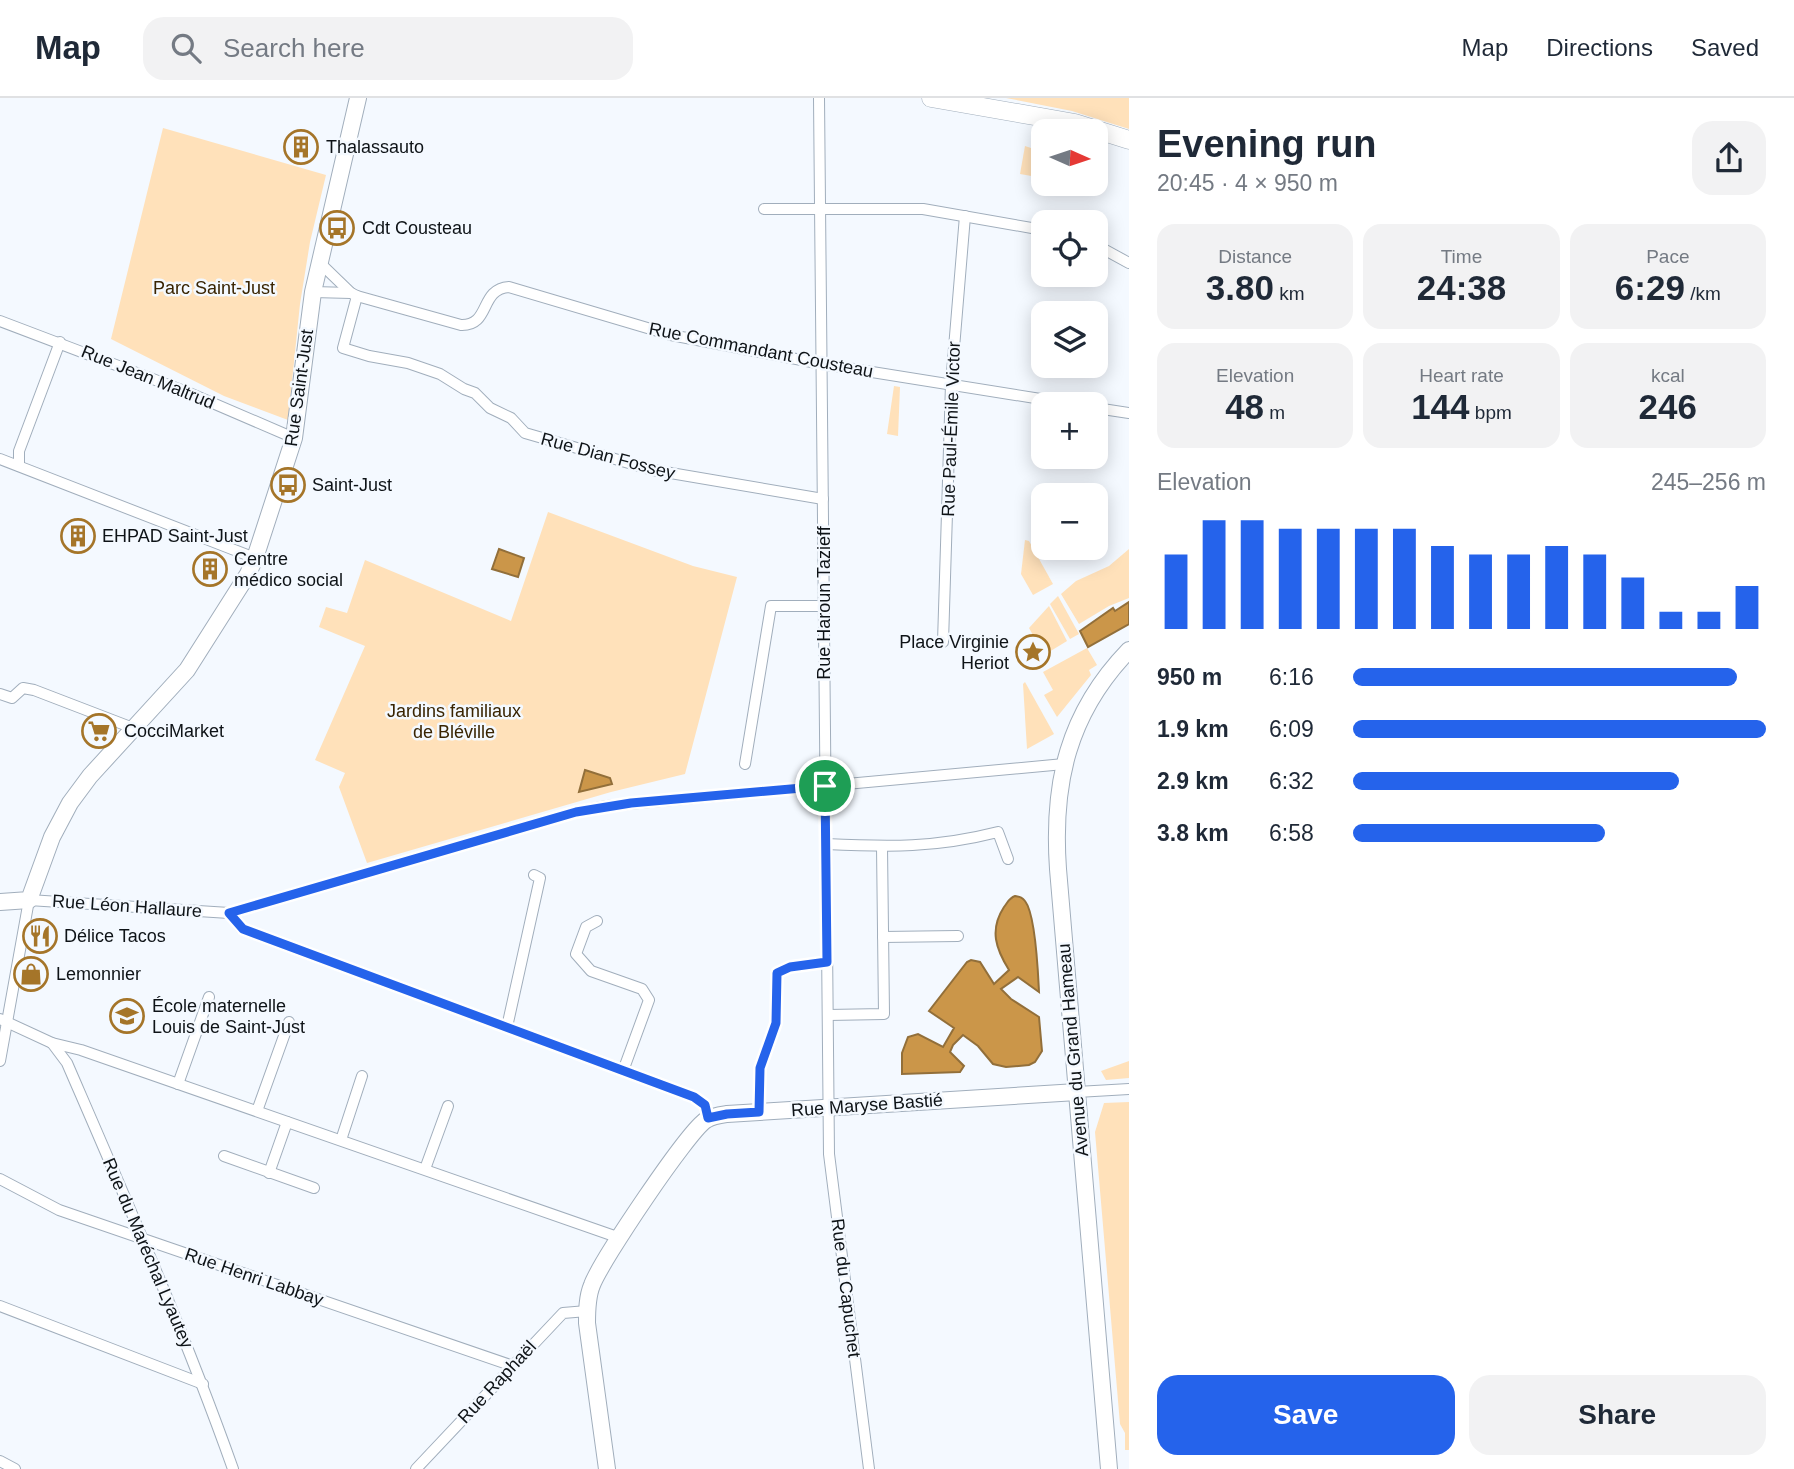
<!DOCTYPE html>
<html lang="en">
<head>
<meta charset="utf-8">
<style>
  :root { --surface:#fff; --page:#f2f2f3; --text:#1f2937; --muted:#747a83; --line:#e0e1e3; --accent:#2563eb }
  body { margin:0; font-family:Helvetica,sans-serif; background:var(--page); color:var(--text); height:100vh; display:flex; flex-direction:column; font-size:26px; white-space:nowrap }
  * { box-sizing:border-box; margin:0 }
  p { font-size:23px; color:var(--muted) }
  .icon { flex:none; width:38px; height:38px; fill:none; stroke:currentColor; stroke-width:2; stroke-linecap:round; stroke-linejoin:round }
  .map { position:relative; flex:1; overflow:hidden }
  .side { display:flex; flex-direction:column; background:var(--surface); width:665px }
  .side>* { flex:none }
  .needle { width:46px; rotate:93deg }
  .fabs { position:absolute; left:1031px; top:21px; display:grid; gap:14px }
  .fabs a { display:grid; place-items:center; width:77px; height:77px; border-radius:14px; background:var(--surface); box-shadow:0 4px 18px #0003; font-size:35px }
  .pin { position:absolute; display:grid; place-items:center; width:60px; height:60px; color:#fff; margin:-30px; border:4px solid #fff; border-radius:50%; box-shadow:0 2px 7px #0007 }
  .round { display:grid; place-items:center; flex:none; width:74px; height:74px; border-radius:21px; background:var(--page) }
  .head { display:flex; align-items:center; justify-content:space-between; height:119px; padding:0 28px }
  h1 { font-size:38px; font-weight:600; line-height:52px }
  .figures { display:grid; grid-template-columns:repeat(3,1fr); gap:10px; height:119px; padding:7px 28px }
  .figures div { display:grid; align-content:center; border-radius:18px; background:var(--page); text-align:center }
  .figures b { font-size:35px; font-weight:600 }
  .figures small { font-size:19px; font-weight:400 }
  .figures p { font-size:19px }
  .chart { height:196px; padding:14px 28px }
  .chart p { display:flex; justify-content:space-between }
  .chart svg { width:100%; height:126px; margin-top:7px; stroke:var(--accent); stroke-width:6 }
  .cta { display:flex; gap:14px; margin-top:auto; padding:14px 28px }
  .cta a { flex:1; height:80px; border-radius:21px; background:var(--accent); color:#fff; font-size:28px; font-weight:600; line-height:80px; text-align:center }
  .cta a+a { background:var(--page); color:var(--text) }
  ul { padding:0 28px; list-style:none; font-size:23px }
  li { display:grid; grid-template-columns:112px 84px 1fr; align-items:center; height:52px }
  li i { height:18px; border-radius:9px; background:var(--accent) }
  header { display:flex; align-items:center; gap:42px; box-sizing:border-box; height:98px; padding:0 35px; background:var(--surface); border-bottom:2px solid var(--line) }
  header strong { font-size:33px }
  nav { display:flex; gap:38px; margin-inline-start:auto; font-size:24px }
  .search { width:490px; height:63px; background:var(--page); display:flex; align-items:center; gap:18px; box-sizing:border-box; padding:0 24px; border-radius:21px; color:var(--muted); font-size:26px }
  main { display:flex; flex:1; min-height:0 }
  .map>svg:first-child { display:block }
</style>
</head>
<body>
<header>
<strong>Map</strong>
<div class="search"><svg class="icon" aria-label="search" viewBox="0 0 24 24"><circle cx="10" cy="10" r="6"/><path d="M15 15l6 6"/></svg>Search here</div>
<nav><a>Map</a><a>Directions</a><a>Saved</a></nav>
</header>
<main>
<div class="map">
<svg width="1129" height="1371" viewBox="0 0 1129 1371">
  <rect width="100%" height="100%" fill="#f4f9ff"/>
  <g fill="#ffe1ba">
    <polygon points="1006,0 1129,0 1129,31 1072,13"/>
    <polygon points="163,30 326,77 310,144 300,206 288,322 224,298 111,241"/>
    <polygon points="1025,48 1043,54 1043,80 1020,76"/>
    <polygon points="894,288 900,289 898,338 887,336"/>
    <polygon points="548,414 693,468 737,479 685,676 611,694 367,765 339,689 345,675 315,662 365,548 319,529 326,509 347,515 365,462 511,523"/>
    <polygon points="1025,442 1029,443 1053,486 1033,497 1021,476"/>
    <polygon points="1129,451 1129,500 1109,508 1079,526 1061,496 1076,483 1109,468"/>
    <polygon points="1058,498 1079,536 1070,541 1050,506"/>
    <polygon points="1049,508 1067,543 1044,557 1029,530"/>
    <polygon points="1087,550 1097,567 1089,572 1091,577 1057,619 1044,597 1053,592 1043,574"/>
    <polygon points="1025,584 1054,636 1027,651 1023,586"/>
    <polygon points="1129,963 1129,980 1106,982 1101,973"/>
    <polygon points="1129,1004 1129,1352 1125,1352 1125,1335 1120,1326 1095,1034 1104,1005"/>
  </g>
  <g fill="#cb9649" stroke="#926f3a" stroke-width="2">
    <polygon points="499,451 524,460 518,479 492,471"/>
    <polygon points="1129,504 1129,526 1088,549 1080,533 1113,510 1115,513"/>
    <polygon points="585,672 610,680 612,686 579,694"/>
    <path d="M1015,798C1020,799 1022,799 1025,803C1036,817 1038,875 1039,894L1018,879L1001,891L1011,901L1039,919L1042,953L1035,964L1029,967L1006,969L993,966L978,948L963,937L953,947L950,954L964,968L960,974L902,976V955L908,939L918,936L943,949L954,930L929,913L967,864L971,862L980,864L994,886L1009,872C996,851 989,832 1004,809C1008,804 1009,800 1015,798Z"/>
  </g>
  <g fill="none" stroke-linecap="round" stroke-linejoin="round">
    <g stroke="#a1aebc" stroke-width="12">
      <g id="street">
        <polyline points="819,0 829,1056 869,1371"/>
        <polyline points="764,111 923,111 1043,132"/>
        <polyline points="1096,147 1129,165"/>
        <path d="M320,165L351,195L357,198L461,227C491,228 479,191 509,189L671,237L822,266L1072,306"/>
        <polyline points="313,194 351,195"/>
        <polyline points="357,198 343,250 369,258 408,265 440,276 464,291 475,295 490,310 511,320 525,335 653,372 823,401"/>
        <polyline points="0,223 187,294 294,340"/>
        <polyline points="1096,310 1129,315"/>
        <polyline points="0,361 255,460"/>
        <polyline points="19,368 19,353 60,244"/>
        <polyline points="943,544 951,286 965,118"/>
        <polyline points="0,596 12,600 23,590 34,592 133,630"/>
        <polyline points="745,666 771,508 824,508"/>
        <path d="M826,746C890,749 935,750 998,734L1008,761"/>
        <polyline points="229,815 242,831 694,999 705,1007 708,1020"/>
        <polyline points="597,823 586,829 576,856 591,873 642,891 649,902 623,973"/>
        <polyline points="883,839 958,838"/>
        <polyline points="828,917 884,916 882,749"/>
        <polyline points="0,921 52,945 81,952 620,1140"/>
        <polyline points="507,929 540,780 534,777"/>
        <path d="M52,945L67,965C125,1099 184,1233 233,1371"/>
        <polyline points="0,963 29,802 229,815 576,714 607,708 1064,666"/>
        <polyline points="178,986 209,899"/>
        <polyline points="1077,994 1129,991"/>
        <polyline points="257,1013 289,924"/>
        <polyline points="759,1014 760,970 776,925 777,875 790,869 827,864"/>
        <polyline points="341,1042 362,978"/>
        <polyline points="224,1058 314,1090"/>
        <polyline points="425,1071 448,1008"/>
        <polyline points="269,1075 287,1024"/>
        <polyline points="0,1081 59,1112 513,1268"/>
        <polyline points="0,1208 203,1286"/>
        <polyline points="0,1363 15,1371"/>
        <polyline points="416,1371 563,1215 587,1213"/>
      </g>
    </g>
    <g stroke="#a1aebc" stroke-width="18">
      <g id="secondary">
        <polyline points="0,804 29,802 52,739 70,705 90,678 187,572 248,476 255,460 294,340 313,194 358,0"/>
        <path d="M607,1371L587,1225C587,1213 587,1199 592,1187C601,1163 688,1033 706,1022C712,1018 720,1017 727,1016L1077,994"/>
        <path d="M1109,1371L1058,771C1052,685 1068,615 1129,552"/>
      </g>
    </g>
    <g stroke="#a1aebc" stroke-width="19">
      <polyline id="primary" points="931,0 1075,25 1129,42"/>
    </g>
    <use href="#street" stroke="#fff" stroke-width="10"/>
    <use href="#secondary" stroke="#fff" stroke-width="16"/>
    <use href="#primary" stroke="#fff" stroke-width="18"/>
  </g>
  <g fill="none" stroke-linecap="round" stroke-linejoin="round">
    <g stroke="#fff" stroke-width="14">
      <polygon id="route" points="825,688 827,864 790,869 777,875 776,925 760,970 759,1014 727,1016 708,1020 705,1007 694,999 243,831 229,815 576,714 631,705"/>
    </g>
    <use href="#route" stroke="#2563eb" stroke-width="9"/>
  </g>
  <defs>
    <g id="building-ring" transform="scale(1.75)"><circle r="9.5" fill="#f4f9ff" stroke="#a57529" stroke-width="1.5"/><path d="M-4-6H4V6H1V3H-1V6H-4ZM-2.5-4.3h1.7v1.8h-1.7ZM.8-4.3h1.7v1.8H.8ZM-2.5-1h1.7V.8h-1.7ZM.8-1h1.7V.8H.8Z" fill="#a57529"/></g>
    <g id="bus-ring" transform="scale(1.75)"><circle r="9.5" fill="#f4f9ff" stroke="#a57529" stroke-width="1.5"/><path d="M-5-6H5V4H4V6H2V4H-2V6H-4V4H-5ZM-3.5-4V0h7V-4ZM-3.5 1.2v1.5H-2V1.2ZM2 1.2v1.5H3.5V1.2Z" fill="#a57529"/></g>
    <g id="sight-ring" transform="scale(1.75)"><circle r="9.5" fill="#f4f9ff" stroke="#a57529" stroke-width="1.5"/><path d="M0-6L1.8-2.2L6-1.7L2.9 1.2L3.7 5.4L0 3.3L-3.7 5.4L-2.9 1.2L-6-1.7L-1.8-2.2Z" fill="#a57529"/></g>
    <g id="supermarket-ring" transform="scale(1.75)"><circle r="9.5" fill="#f4f9ff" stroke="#a57529" stroke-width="1.5"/><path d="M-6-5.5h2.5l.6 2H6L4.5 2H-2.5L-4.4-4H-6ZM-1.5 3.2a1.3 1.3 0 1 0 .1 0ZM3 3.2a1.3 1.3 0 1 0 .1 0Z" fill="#a57529"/></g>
    <g id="restaurant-ring" transform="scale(1.75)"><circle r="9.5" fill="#f4f9ff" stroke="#a57529" stroke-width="1.5"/><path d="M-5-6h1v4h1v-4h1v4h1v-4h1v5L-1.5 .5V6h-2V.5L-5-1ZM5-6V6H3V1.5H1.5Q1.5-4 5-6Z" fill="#a57529"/></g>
    <g id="shop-ring" transform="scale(1.75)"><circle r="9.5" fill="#f4f9ff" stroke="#a57529" stroke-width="1.5"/><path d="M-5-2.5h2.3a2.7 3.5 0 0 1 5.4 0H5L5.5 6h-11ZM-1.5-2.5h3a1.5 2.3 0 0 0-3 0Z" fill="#a57529"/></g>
    <g id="school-ring" transform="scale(1.75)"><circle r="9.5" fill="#f4f9ff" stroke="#a57529" stroke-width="1.5"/><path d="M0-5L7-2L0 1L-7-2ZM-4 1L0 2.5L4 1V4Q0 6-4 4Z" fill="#a57529"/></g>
  </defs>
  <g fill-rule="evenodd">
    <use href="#building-ring" x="301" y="49"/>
    <use href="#bus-ring" x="337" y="130"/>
    <use href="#bus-ring" x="288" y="387"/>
    <use href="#building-ring" x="78" y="438"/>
    <use href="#building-ring" x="210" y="471"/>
    <use href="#sight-ring" x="1033" y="554"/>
    <use href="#supermarket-ring" x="99" y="633"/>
    <use href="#restaurant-ring" x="40" y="838"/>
    <use href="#shop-ring" x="31" y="876"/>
    <use href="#school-ring" x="127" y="918"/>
  </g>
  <g text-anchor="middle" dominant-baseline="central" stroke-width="5" stroke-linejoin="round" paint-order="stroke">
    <g font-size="18" fill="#0e1317" stroke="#f4f9ff" text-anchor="start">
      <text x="326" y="49">Thalassauto</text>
      <text x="362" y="130">Cdt Cousteau</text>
      <text x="312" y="387">Saint-Just</text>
      <text x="102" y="438">EHPAD Saint-Just</text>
      <text x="234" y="461">Centre<tspan x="234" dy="21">médico social</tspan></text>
      <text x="1009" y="544" text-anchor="end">Place Virginie<tspan x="1009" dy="21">Heriot</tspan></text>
      <text x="124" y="633">CocciMarket</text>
      <text x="64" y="838">Délice Tacos</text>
      <text x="56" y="876">Lemonnier</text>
      <text x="152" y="908">École maternelle<tspan x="152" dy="21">Louis de Saint-Just</tspan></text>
    </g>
    <g font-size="18" fill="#392402" stroke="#f4f9ff">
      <text x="214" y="190">Parc Saint-Just</text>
      <text x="454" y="613">Jardins familiaux<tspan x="454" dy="21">de Bléville</tspan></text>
    </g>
    <g font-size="18" fill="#0e1317" stroke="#f4f9ff">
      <text transform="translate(761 252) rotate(11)">Rue Commandant Cousteau</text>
      <text transform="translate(148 279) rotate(22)">Rue Jean Maltrud</text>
      <text transform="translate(299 290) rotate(-82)">Rue Saint-Just</text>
      <text transform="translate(951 331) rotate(-88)">Rue Paul-Émile Victor</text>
      <text transform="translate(608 358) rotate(15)">Rue Dian Fossey</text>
      <text transform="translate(824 505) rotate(-90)">Rue Haroun Tazieff</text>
      <text transform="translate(127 808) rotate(4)">Rue Léon Hallaure</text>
      <text transform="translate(1073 952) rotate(-95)">Avenue du Grand Hameau</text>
      <text transform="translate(867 1007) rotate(-4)">Rue Maryse Bastié</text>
      <text transform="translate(148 1155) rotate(67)">Rue du Maréchal Lyautey</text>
      <text transform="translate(254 1179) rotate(19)">Rue Henri Labbay</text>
      <text transform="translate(846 1190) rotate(83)">Rue du Capuchet</text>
      <text transform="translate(497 1284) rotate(-47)">Rue Raphaël</text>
    </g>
  </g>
</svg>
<div class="fabs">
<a><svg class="needle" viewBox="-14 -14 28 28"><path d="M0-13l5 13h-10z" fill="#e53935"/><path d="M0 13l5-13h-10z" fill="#747a83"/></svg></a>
<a><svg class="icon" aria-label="locate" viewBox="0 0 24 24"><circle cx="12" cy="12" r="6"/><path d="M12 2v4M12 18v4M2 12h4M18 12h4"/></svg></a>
<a><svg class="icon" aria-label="layers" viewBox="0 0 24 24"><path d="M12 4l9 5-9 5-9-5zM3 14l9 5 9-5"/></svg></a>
<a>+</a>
<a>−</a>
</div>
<div class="pin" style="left:825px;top:688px;background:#1e9e55"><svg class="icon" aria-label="arrive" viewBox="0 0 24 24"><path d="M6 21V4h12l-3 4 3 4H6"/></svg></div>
</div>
<section class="side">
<div class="head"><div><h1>Evening run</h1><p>20:45 · 4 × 950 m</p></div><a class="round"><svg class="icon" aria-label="share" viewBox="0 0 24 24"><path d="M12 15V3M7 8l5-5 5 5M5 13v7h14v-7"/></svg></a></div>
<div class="figures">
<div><p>Distance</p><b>3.80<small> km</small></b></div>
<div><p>Time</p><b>24:38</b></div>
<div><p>Pace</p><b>6:29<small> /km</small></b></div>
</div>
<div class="figures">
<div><p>Elevation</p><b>48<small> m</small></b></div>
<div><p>Heart rate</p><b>144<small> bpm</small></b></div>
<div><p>kcal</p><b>246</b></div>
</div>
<div class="chart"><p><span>Elevation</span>245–256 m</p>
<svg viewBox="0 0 160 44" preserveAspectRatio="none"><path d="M5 44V18M15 44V6M25 44V6M35 44V9M45 44V9M55 44V9M65 44V9M75 44V15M85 44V18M95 44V18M105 44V15M115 44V18M125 44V26M135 44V38M145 44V38M155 44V29"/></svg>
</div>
<ul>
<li><b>950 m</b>6:16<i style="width:93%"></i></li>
<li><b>1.9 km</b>6:09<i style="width:100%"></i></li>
<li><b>2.9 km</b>6:32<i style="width:79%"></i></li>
<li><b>3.8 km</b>6:58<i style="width:61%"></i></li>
</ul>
<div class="cta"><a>Save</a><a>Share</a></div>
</section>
</main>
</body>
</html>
